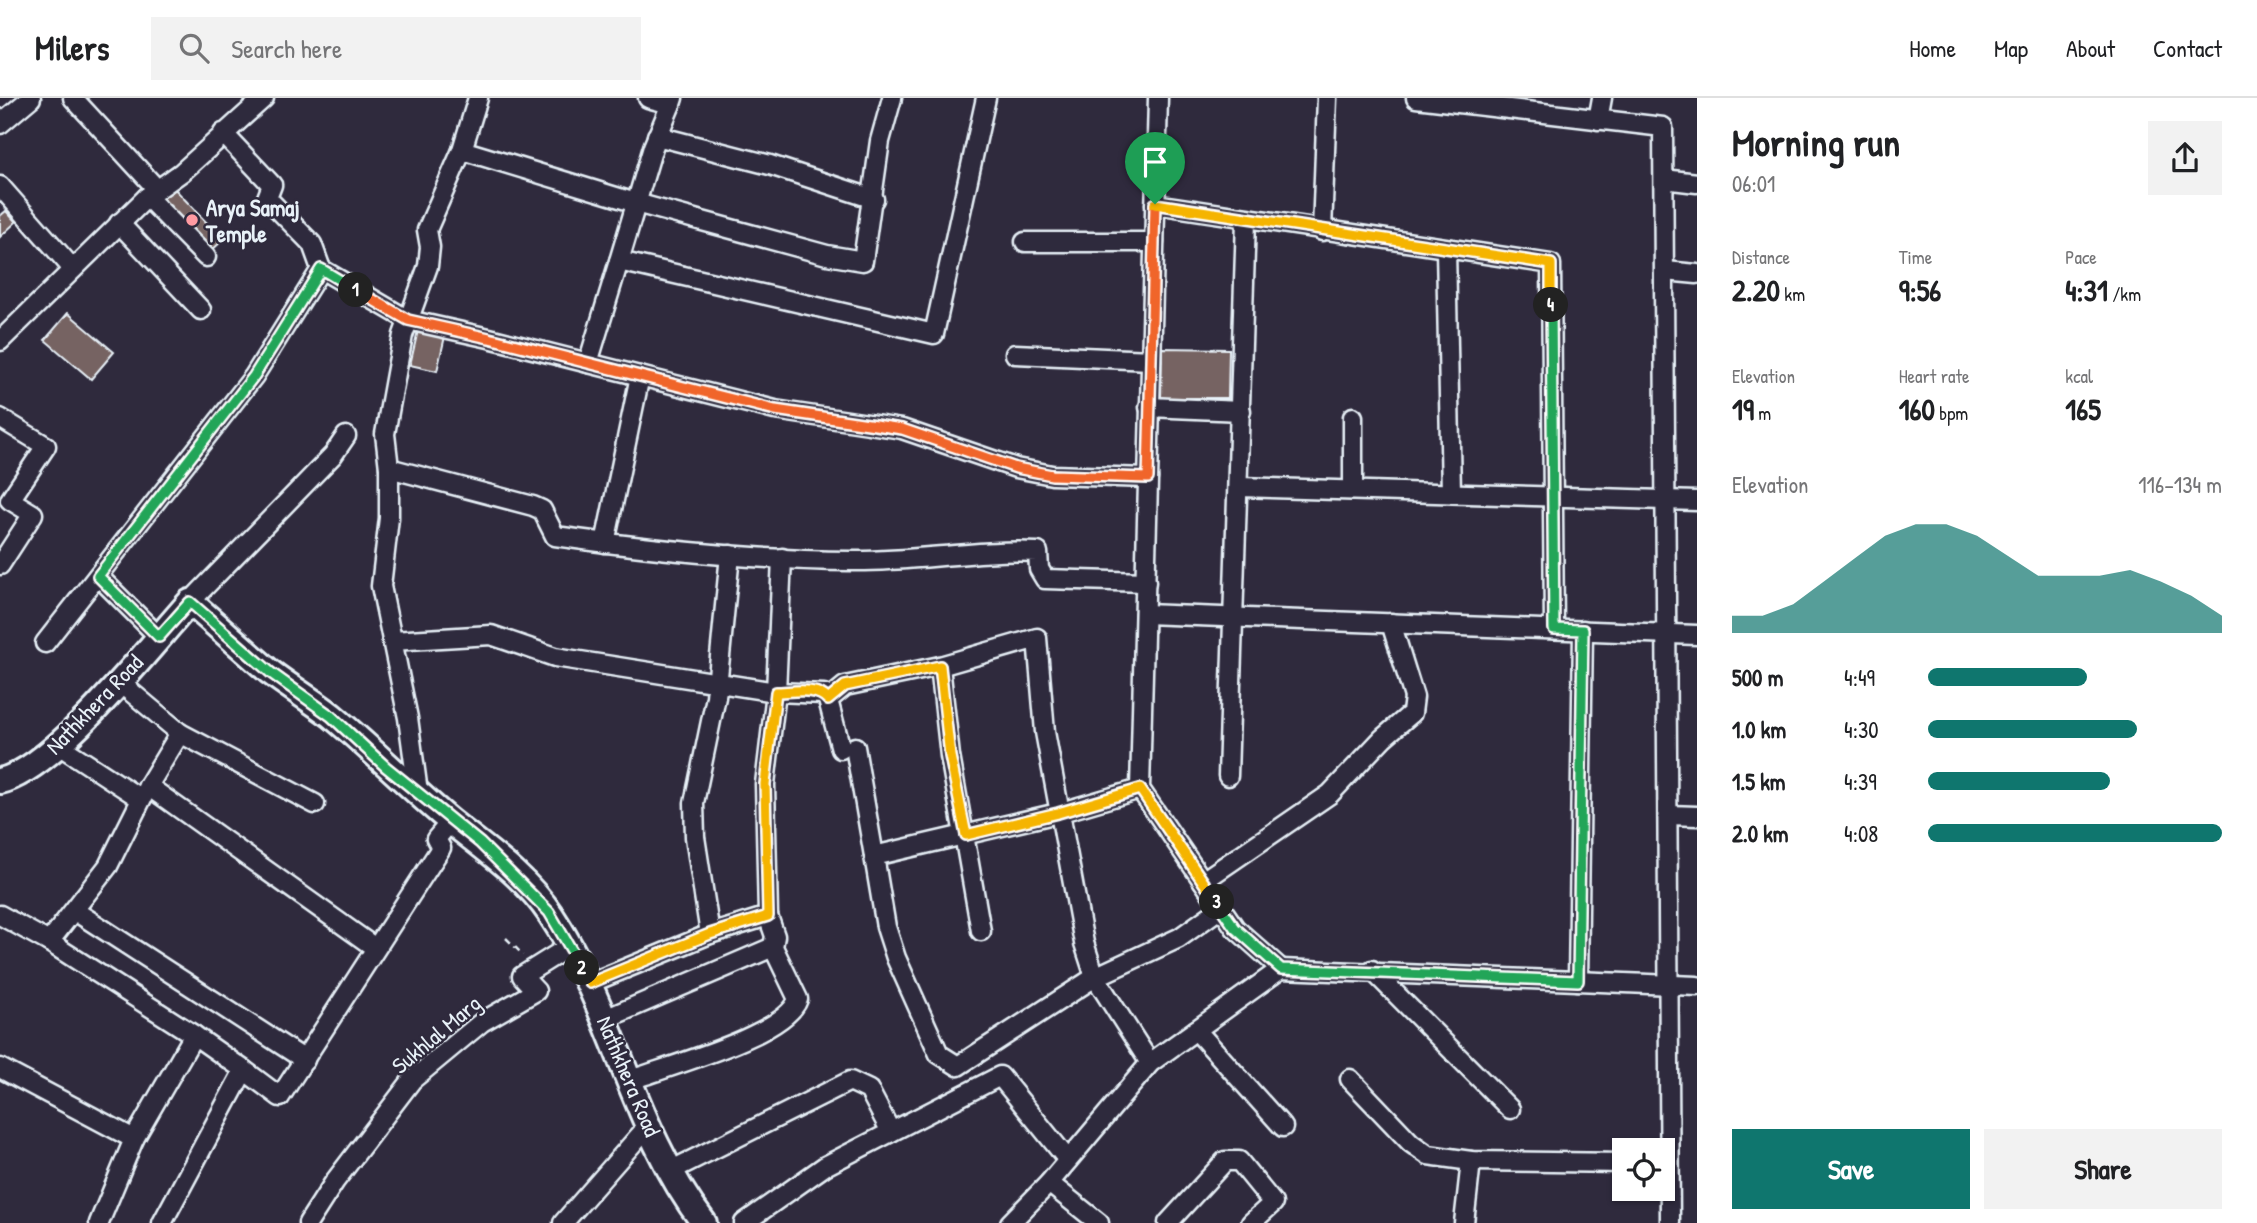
<!DOCTYPE html>
<html lang="en">
<head>
<meta charset="utf-8">
<style>
  :root { --surface:#fff; --page:#f2f2f2; --text:#202124; --muted:#757577; --line:#e0e0e0; --accent:#0f766e }
  body { margin:0; font-family:"Patrick Hand",sans-serif; background:var(--page); color:var(--text); height:100vh; display:flex; flex-direction:column; font-size:26px; white-space:nowrap }
  * { box-sizing:border-box; margin:0 }
  p { font-size:23px; color:var(--muted) }
  .icon { flex:none; width:38px; height:38px; fill:none; stroke:currentColor; stroke-width:2; stroke-linecap:round; stroke-linejoin:round }
  .map { position:relative; flex:1; overflow:hidden }
  .panel { display:flex; flex-direction:column; background:var(--surface); width:560px }
  .panel>* { flex:none }
  .fabs { position:absolute; left:1612px; top:1040px; display:grid; gap:14px }
  .fabs a { display:grid; place-items:center; width:63px; height:63px; border-radius:0px; background:var(--surface); box-shadow:0 2px 5px #0004; font-size:35px }
  .pin { position:absolute; display:grid; place-items:center; width:60px; height:60px; color:#fff; margin:-72px -30px; border-radius:50% 50% 50% 0; rotate:-45deg; box-shadow:0 0 7px #0007 }
  .pin .icon { rotate:45deg }
  .km { position:absolute; width:35px; height:35px; margin:-18px; border-radius:50%; background:#222; color:#fff; font-size:19px; line-height:35px; text-align:center }
  .round { display:grid; place-items:center; flex:none; width:74px; height:74px; border-radius:0px; background:var(--page) }
  .overview { display:flex; align-items:center; justify-content:space-between; height:119px; padding:0 35px }
  h1 { font-size:38px; font-weight:800; line-height:52px }
  .figures { display:grid; grid-template-columns:repeat(3,1fr); gap:10px; height:119px; padding:7px 35px }
  .figures div { display:grid; align-content:center }
  .figures b { font-size:30px; font-weight:800 }
  .figures small { font-size:19px; font-weight:400 }
  .figures p { font-size:19px }
  .chart { height:196px; padding:14px 35px }
  .chart p { display:flex; justify-content:space-between }
  .chart svg { width:100%; height:126px; margin-top:7px; fill:var(--accent); opacity:.7 }
  .action { display:flex; gap:14px; margin-top:auto; padding:14px 35px }
  .action a { flex:1; height:80px; border-radius:0px; background:var(--accent); color:#fff; font-size:28px; font-weight:800; line-height:80px; text-align:center }
  .action a+a { background:var(--page); color:var(--text) }
  ul { padding:0 35px; list-style:none; font-size:23px }
  li { display:grid; grid-template-columns:112px 84px 1fr; align-items:center; height:52px }
  li i { height:18px; border-radius:9px; background:var(--accent) }
  header { display:flex; align-items:center; gap:42px; box-sizing:border-box; height:98px; padding:0 35px; background:var(--surface); border-bottom:2px solid var(--line) }
  header strong { font-size:33px }
  nav { display:flex; gap:38px; margin-inline-start:auto; font-size:24px }
  .search { width:490px; height:63px; background:var(--page); display:flex; align-items:center; gap:18px; box-sizing:border-box; padding:0 24px; border-radius:0px; color:var(--muted); font-size:26px }
  main { display:flex; flex:1; min-height:0 }
  .map>svg:first-child { display:block }
</style>
</head>
<body>
<header>
<strong>Milers</strong>
<div class="search"><svg class="icon" aria-label="search" viewBox="0 0 24 24"><circle cx="10" cy="10" r="6"/><path d="M15 15l6 6"/></svg>Search here</div>
<nav><a>Home</a><a>Map</a><a>About</a><a>Contact</a></nav>
</header>
<main>
<div class="map">
<svg width="1697" height="1125" viewBox="0 0 1697 1125">
  <rect width="100%" height="100%" fill="#2f2a3d"/>
  <filter id="ink" filterUnits="userSpaceOnUse"><feTurbulence type="fractalNoise" baseFrequency=".0143" numOctaves="2"/><feDisplacementMap in="SourceGraphic" scale="14" xChannelSelector="R" yChannelSelector="G"/><feConvolveMatrix kernelMatrix="1 2 1 2 8 2 1 2 1" color-interpolation-filters="sRGB"/></filter>
  <g filter="url(#ink)">
    <g fill="#766362" stroke="#e8f1f8" stroke-width="2">
      <polygon points="174,90 223,142 210,154 160,102"/>
      <polygon points="6,113 16,124 0,139 0,118"/>
      <polygon points="68,215 114,254 91,281 45,242"/>
      <polygon points="419,228 446,234 437,273 410,267"/>
      <polygon points="1162,250 1229,251 1228,300 1161,300"/>
    </g>
    <g fill="none" stroke-linecap="round" stroke-linejoin="round">
      <g stroke="#e8f1f8" stroke-width="23">
        <g id="street">
          <polyline points="73,0 157,91"/>
          <polyline points="648,0 671,6 673,0"/>
          <polyline points="1158,0 1140,691 1235,830 1281,871"/>
          <polyline points="1416,0 1663,29 1670,1125"/>
          <polyline points="671,6 653,49 619,163 934,236 986,0"/>
          <polyline points="1598,22 1602,0"/>
          <polyline points="0,26 31,0"/>
          <polyline points="223,35 272,87 267,100 312,146 321,171 408,222 489,240 775,312 902,331 1016,370 1052,377 1148,380"/>
          <polyline points="657,38 770,67 874,101"/>
          <polyline points="462,52 636,105 827,157 863,163 880,43 892,0"/>
          <polyline points="1664,81 1697,85"/>
          <polyline points="0,88 73,171"/>
          <polyline points="147,99 206,159"/>
          <polyline points="1155,106 1551,166 1554,531"/>
          <polyline points="119,125 201,212"/>
          <polyline points="1322,133 1327,0"/>
          <polyline points="1025,144 1154,144"/>
          <polyline points="1446,151 1451,395"/>
          <polyline points="1665,173 1697,176"/>
          <polyline points="0,243 147,99 182,74 264,0"/>
          <polyline points="1015,256 1151,262"/>
          <polyline points="588,265 619,163"/>
          <polyline points="1149,309 1241,313"/>
          <polyline points="0,320 46,348 10,402 33,416 0,467"/>
          <path d="M389,370L533,408L542,412L555,438C654,452 753,462 852,463C915,464 976,451 1038,454L1039,471L1045,481L1146,484"/>
          <polyline points="1239,389 1697,403"/>
          <polyline points="1353,392 1353,319"/>
          <polyline points="605,445 640,278"/>
          <polyline points="98,478 159,539"/>
          <polyline points="190,504 333,357 346,338"/>
          <polyline points="1145,516 1697,537"/>
          <polyline points="392,543 491,537 555,559 776,594 824,596 828,602 841,651"/>
          <polyline points="45,545 254,278 321,171"/>
          <polyline points="118,583 180,635 148,688 374,849"/>
          <polyline points="828,602 845,588 940,568"/>
          <polyline points="180,635 315,706"/>
          <polyline points="60,648 141,701"/>
          <polyline points="855,649 874,758"/>
          <polyline points="1228,678 1246,122"/>
          <polyline points="1140,691 1058,715 874,758 886,829 896,860 939,956 958,968 1095,879 1179,840 1221,810"/>
          <polyline points="418,694 408,620 381,488 389,420 389,370 385,336 403,237 428,168 430,149 427,132 462,52 478,0"/>
          <polyline points="1669,717 1697,718"/>
          <polyline points="1203,783 1330,696 1383,640 1412,615 1414,599 1391,525"/>
          <polyline points="75,813 305,962"/>
          <polyline points="0,817 49,844"/>
          <polyline points="981,833 950,658 940,568 1037,540 1045,634 1084,845 1095,879 1150,965"/>
          <polyline points="710,836 695,739 694,705 716,599 730,457"/>
          <polyline points="1372,872 1510,1011"/>
          <polyline points="1578,883 1583,532"/>
          <polyline points="590,885 710,836 768,818"/>
          <polyline points="605,921 773,849"/>
          <polyline points="1196,932 1283,1029"/>
          <polyline points="194,937 244,972"/>
          <polyline points="0,970 134,1041 99,1125"/>
          <polyline points="1350,981 1411,1045 1428,1057 1471,1063 1624,1065"/>
          <path d="M628,983C665,969 787,937 798,901L773,849L775,838L768,818L765,686L776,594L782,460"/>
          <polyline points="134,1041 194,937 49,844 108,768 148,688"/>
          <polyline points="670,1073 850,983 869,992 891,1034"/>
          <polyline points="1049,1085 1099,1125"/>
          <polyline points="162,1125 244,972 280,999 441,750 436,741 451,723"/>
          <polyline points="308,1125 335,1083 412,982 482,924 536,893 522,878 570,848"/>
          <polyline points="563,1125 648,1028"/>
          <polyline points="744,1125 825,1068 1000,978 1068,1062"/>
          <polyline points="1010,1125 1049,1085 1150,965 1281,871 1697,888"/>
          <polyline points="1168,1125 1225,1063 1239,1063 1273,1105 1251,1125"/>
          <polyline points="1464,1125 1471,1063"/>
        </g>
      </g>
      <g stroke="#e8f1f8" stroke-width="30">
        <path id="secondary" d="M0,683C55,671 149,549 190,504C217,527 243,551 270,574C290,589 311,602 331,617C372,651 409,689 450,723C485,751 526,779 551,817C615,913 633,1033 704,1125"/>
      </g>
      <polyline stroke="#e8f1f8" stroke-width="2.5" stroke-dasharray="7 5" stroke-linecap="butt" points="506,840 523,857"/>
      <use href="#street" stroke="#2f2a3d" stroke-width="18"/>
      <use href="#secondary" stroke="#2f2a3d" stroke-width="24"/>
    </g>
  </g>
  <g fill="none" stroke-linecap="round" stroke-linejoin="round" filter="url(#ink)">
    <g stroke="#fff" stroke-width="14">
      <polyline id="split-1" points="356,192 408,222 489,240 775,312 902,331 1016,370 1052,377 1148,380 1155,106"/>
    </g>
    <g stroke="#fff" stroke-width="14">
      <polyline id="split-2" points="356,192 321,171 254,278 98,478 159,539 190,504 271,575 331,618 386,669 480,745 549,814 582,870"/>
    </g>
    <g stroke="#fff" stroke-width="14">
      <path id="split-3" d="M582,870L590,885L710,836L768,818L765,686L776,594C791,594 818,588 828,602L845,588L940,568L950,658L966,737L1058,715L1140,691L1217,804"/>
    </g>
    <g stroke="#fff" stroke-width="14">
      <polyline id="split-4" points="1217,804 1235,830 1281,871 1578,883 1583,532 1554,531 1551,207"/>
    </g>
    <g stroke="#fff" stroke-width="14">
      <polyline id="split-5" points="1155,106 1551,166 1551,207"/>
    </g>
    <use href="#split-1" stroke="#f0652b" stroke-width="9"/>
    <use href="#split-2" stroke="#22a559" stroke-width="9"/>
    <use href="#split-3" stroke="#f5b400" stroke-width="9"/>
    <use href="#split-4" stroke="#22a559" stroke-width="9"/>
    <use href="#split-5" stroke="#f5b400" stroke-width="9"/>
  </g>
  <circle fill="#ff9aa2" stroke="#2f2a3d" stroke-width="2.5" cx="192" cy="122" r="7"/>
  <g text-anchor="middle" dominant-baseline="central" stroke-width="5" stroke-linejoin="round" paint-order="stroke">
    <g font-size="23" font-weight="bold" fill="#e8f1f8" stroke="#2f2a3d" text-anchor="start">
      <text x="206" y="109">Arya Samaj<tspan x="206" dy="26">Temple</tspan></text>
    </g>
    <g font-size="23" fill="#e8f1f8" stroke="#2f2a3d">
      <text transform="translate(94 606) rotate(-46)">Nathkhera Road</text>
      <text transform="translate(436 936) rotate(-40)">Sukhlal Marg</text>
      <text transform="translate(629 978) rotate(67)">Nathkhera Road</text>
    </g>
  </g>
</svg>
<div class="fabs">
<a><svg class="icon" aria-label="locate" viewBox="0 0 24 24"><circle cx="12" cy="12" r="6"/><path d="M12 2v4M12 18v4M2 12h4M18 12h4"/></svg></a>
</div>
<div class="pin" style="left:1155px;top:106px;background:#1e9e55"><svg class="icon" aria-label="arrive" viewBox="0 0 24 24"><path d="M6 21V4h12l-3 4 3 4H6"/></svg></div>
<b class="km" style="left:356px;top:192px">1</b>
<b class="km" style="left:582px;top:870px">2</b>
<b class="km" style="left:1217px;top:804px">3</b>
<b class="km" style="left:1551px;top:207px">4</b>
</div>
<section class="panel">
<div class="overview"><div><h1>Morning run</h1><p>06:01</p></div><a class="round"><svg class="icon" aria-label="share" viewBox="0 0 24 24"><path d="M12 15V3M7 8l5-5 5 5M5 13v7h14v-7"/></svg></a></div>
<div class="figures">
<div><p>Distance</p><b>2.20<small> km</small></b></div>
<div><p>Time</p><b>9:56</b></div>
<div><p>Pace</p><b>4:31<small> /km</small></b></div>
</div>
<div class="figures">
<div><p>Elevation</p><b>19<small> m</small></b></div>
<div><p>Heart rate</p><b>160<small> bpm</small></b></div>
<div><p>kcal</p><b>165</b></div>
</div>
<div class="chart"><p><span>Elevation</span>116–134 m</p>
<svg viewBox="0 0 160 44" preserveAspectRatio="none"><path d="M0 44V38L10 38L20 34L30 26L40 18L50 10L60 6L70 6L80 10L90 17L100 24L110 24L120 24L130 22L140 26L150 31L160 38V44z"/></svg>
</div>
<ul>
<li><b>500 m</b>4:49<i style="width:54%"></i></li>
<li><b>1.0 km</b>4:30<i style="width:71%"></i></li>
<li><b>1.5 km</b>4:39<i style="width:62%"></i></li>
<li><b>2.0 km</b>4:08<i style="width:100%"></i></li>
</ul>
<div class="action"><a>Save</a><a>Share</a></div>
</section>
</main>
</body>
</html>
